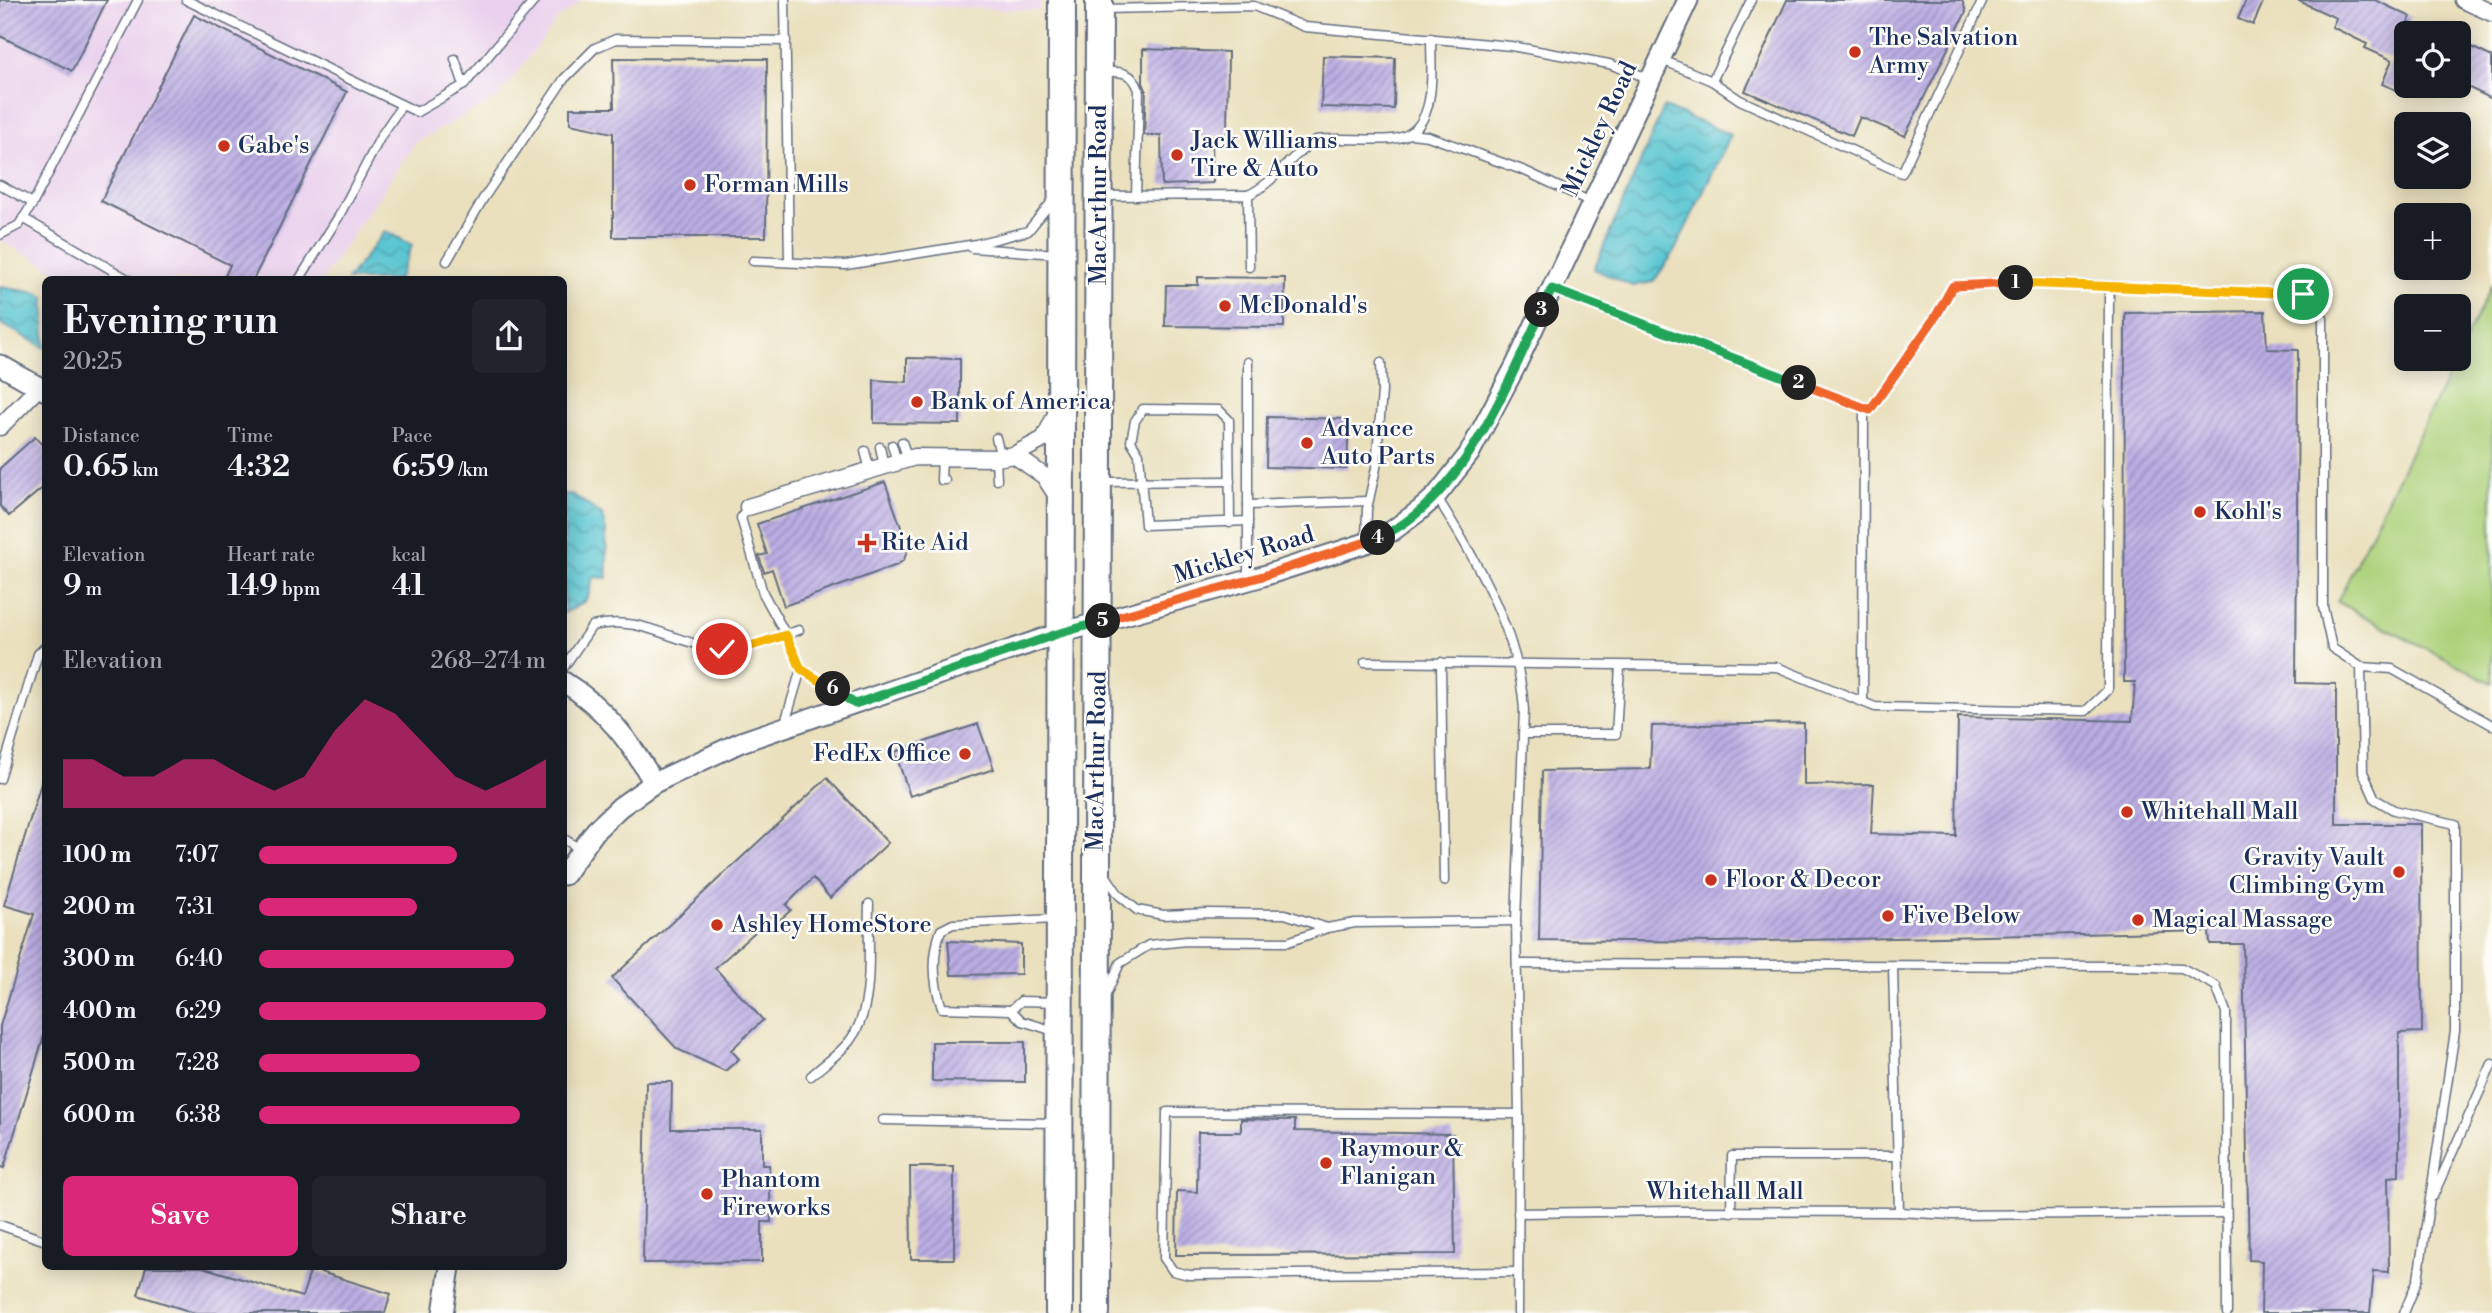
<!DOCTYPE html>
<html lang="en">
<head>
<meta charset="utf-8">
<style>
  :root { --surface:#171b24; --page:#20242c; --text:#f1f3f6; --muted:#9ea1a6; --accent:#db2777 }
  body { margin:0; font-family:"Libre Bodoni",serif; background:var(--page); color:var(--text); height:100vh; display:flex; flex-direction:column; font-size:26px; white-space:nowrap }
  * { box-sizing:border-box; margin:0 }
  p { font-size:23px; color:var(--muted) }
  .icon { flex:none; width:38px; height:38px; fill:none; stroke:currentColor; stroke-width:2; stroke-linecap:round; stroke-linejoin:round }
  .map { position:relative; flex:1; overflow:hidden }
  .details { position:absolute; left:42px; top:276px; width:525px; height:994px; display:flex; flex-direction:column; background:var(--surface); border-radius:10px; box-shadow:0 4px 18px #0003 }
  .details>* { flex:none }
  .buttons { position:absolute; left:2394px; top:21px; display:grid; gap:14px }
  .buttons a { display:grid; place-items:center; width:77px; height:77px; border-radius:10px; background:var(--surface); box-shadow:0 4px 18px #0003; font-size:35px }
  .pin { position:absolute; display:grid; place-items:center; width:60px; height:60px; color:#fff; margin:-30px; border:4px solid #fff; border-radius:50%; box-shadow:0 2px 7px #0007 }
  .km { position:absolute; width:35px; height:35px; margin:-18px; border-radius:50%; background:#222; color:#fff; font-size:19px; line-height:35px; text-align:center }
  .round { display:grid; place-items:center; flex:none; width:74px; height:74px; border-radius:10px; background:var(--page) }
  .summary { display:flex; align-items:center; justify-content:space-between; height:119px; padding:0 21px }
  h1 { font-size:38px; font-weight:600; line-height:52px }
  .stats { display:grid; grid-template-columns:repeat(3,1fr); gap:10px; height:119px; padding:7px 21px }
  .stats div { display:grid; align-content:center }
  .stats b { font-size:30px; font-weight:600 }
  .stats small { font-size:19px; font-weight:400 }
  .stats p { font-size:19px }
  .chart { height:196px; padding:14px 21px }
  .chart p { display:flex; justify-content:space-between }
  .chart svg { width:100%; height:126px; margin-top:7px; fill:var(--accent); opacity:.7 }
  .button { display:flex; gap:14px; margin-top:auto; padding:14px 21px }
  .button a { flex:1; height:80px; border-radius:10px; background:var(--accent); color:#fff; font-size:28px; font-weight:600; line-height:80px; text-align:center }
  .button a+a { background:var(--page); color:var(--text) }
  ul { padding:0 21px; list-style:none; font-size:23px }
  li { display:grid; grid-template-columns:112px 84px 1fr; align-items:center; height:52px }
  li i { height:18px; border-radius:9px; background:var(--accent) }
  .map>svg:first-child { display:block }
</style>
</head>
<body>
<div class="map">
<svg width="2492" height="1313" viewBox="0 0 2492 1313">
  <defs>
    <pattern id="water-waves" width="16" height="10" patternUnits="userSpaceOnUse" patternTransform="scale(1.75)"><rect width="16" height="10" fill="#58c5d1"/><path d="M0 5q4-4 8 0t8 0" fill="none" stroke="#48a0ad"/></pattern>
    <pattern id="building-hatch" width="6" height="6" patternUnits="userSpaceOnUse" patternTransform="scale(1.75)"><rect width="6" height="6" fill="#bbade3"/><path d="M-1 1l2-2M0 6l6-6M5 7l2-2" fill="none" stroke="#978dbb"/></pattern>
  </defs>
  <rect width="100%" height="100%" fill="#fdfcf7"/>
  <filter id="ink" filterUnits="userSpaceOnUse"><feTurbulence type="fractalNoise" baseFrequency=".0143" numOctaves="2"/><feDisplacementMap in="SourceGraphic" scale="14" xChannelSelector="R" yChannelSelector="G"/><feConvolveMatrix kernelMatrix="1 2 1 2 8 2 1 2 1" color-interpolation-filters="sRGB"/></filter>
  <filter id="wash" filterUnits="userSpaceOnUse"><feTurbulence type="fractalNoise" baseFrequency=".00686" numOctaves="4" result="noise"/><feDisplacementMap in="SourceGraphic" scale="28" xChannelSelector="R" yChannelSelector="G"/><feGaussianBlur stdDeviation="1.57" result="paint"/><feColorMatrix in="noise" values="0 0 0 0 0 0 0 0 0 0 0 0 0 0 0 0 0 1.4 0 .05"/><feComposite in="paint" operator="in"/></filter>
  <g filter="url(#wash)">
    <rect width="100%" height="100%" fill="#eae0bd"/>
    <g fill="#ead1ed">
      <polygon points="0,0 583,0 557,20 498,98 416,142 322,280 72,280 0,240"/>
      <polygon points="788,0 1040,0 1040,11"/>
    </g>
    <polygon fill="#add17a" stroke="#64806c" stroke-width="2" points="2492,285 2492,683 2337,602 2456,359 2459,359 2459,353"/>
    <g fill="url(#water-waves)" stroke="#3a7a98" stroke-width="2">
      <polygon points="1664,107 1731,135 1673,254 1653,282 1632,286 1594,269"/>
      <polygon points="385,231 412,245 398,280 347,280"/>
      <polygon points="0,287 38,293 45,297 45,348 0,323"/>
      <path d="M564,494H572L602,515L606,531L607,578L593,577C589,601 586,603 564,613Z"/>
    </g>
    <g id="blocks">
      <g fill="url(#building-hatch)">
        <polygon points="0,0 107,0 72,71 0,36"/>
        <polygon points="1787,0 1962,0 1966,12 1905,136 1860,117 1852,136 1745,91"/>
        <polygon points="2246,0 2264,0 2253,25 2238,19"/>
        <polygon points="2297,0 2375,0 2411,17 2408,22 2431,33 2406,33 2406,94 2382,84 2392,60 2365,48 2367,44 2332,27 2336,18"/>
        <polygon points="194,15 347,92 253,280 223,280 230,265 101,201"/>
        <polygon points="2459,41 2492,57 2492,99 2459,83"/>
        <polygon points="1143,49 1228,52 1227,136 1212,136 1213,183 1162,185 1161,135 1144,135 1146,90 1143,83"/>
        <polygon points="1323,56 1395,58 1394,109 1321,107"/>
        <polygon points="613,58 767,59 766,237 613,237 613,133 570,124 570,108 614,108"/>
        <polygon points="1198,277 1285,278 1284,327 1165,326 1166,285 1198,285"/>
        <polygon points="2265,311 2267,349 2298,350 2296,683 2336,684 2336,824 2421,824 2422,1032 2399,1033 2399,1176 2388,1177 2389,1272 2374,1271 2370,1313 2261,1313 2262,1261 2249,1260 2243,944 2210,944 2209,931 1719,942 1539,940 1542,771 1650,769 1652,726 1804,723 1804,785 1874,784 1871,834 1956,836 1958,717 2132,721 2135,682 2124,682 2125,313"/>
        <polygon points="907,358 960,359 960,424 874,423 874,380 907,382"/>
        <polygon points="1267,417 1349,419 1347,469 1266,467"/>
        <polygon points="35,437 46,449 46,485 9,516 0,506 0,468"/>
        <polygon points="885,482 908,547 904,560 897,565 784,606 772,569 764,572 759,556 767,554 757,524"/>
        <polygon points="978,724 994,769 910,796 895,752"/>
        <polygon points="827,778 888,843 830,898 813,878 786,905 791,910 772,927 766,922 715,968 763,1020 731,1050 739,1059 725,1071 677,1049 612,978"/>
        <polygon points="42,780 46,781 46,1029 4,1168 0,1167 0,1026 34,914 4,905"/>
        <polygon points="948,941 1021,944 1021,974 951,975"/>
        <polygon points="932,1042 1025,1042 1025,1082 932,1081"/>
        <polygon points="646,1082 672,1082 671,1129 762,1129 762,1165 769,1165 771,1222 762,1222 762,1262 643,1263"/>
        <polygon points="1241,1119 1295,1120 1295,1131 1453,1134 1455,1254 1176,1255 1177,1191 1197,1192 1198,1132 1241,1132"/>
        <polygon points="910,1167 954,1167 954,1259 911,1259"/>
        <polygon points="146,1267 202,1267 302,1297 311,1269 391,1294 385,1313 195,1313 138,1295"/>
      </g>
    </g>
  </g>
  <g filter="url(#ink)">
    <use href="#blocks" fill-opacity="0" stroke="#636d7f" stroke-width="2"/>
    <g fill="none" stroke-linecap="round" stroke-linejoin="round">
      <g stroke="#636d7f" stroke-width="11">
        <g id="service">
          <polyline points="186,0 417,112 464,85 535,0"/>
          <polyline points="785,0 789,261"/>
          <polyline points="1102,9 1254,6 1305,27 1511,46 1609,64 1651,79"/>
          <polyline points="455,59 464,85"/>
          <polyline points="1660,59 1712,81 1751,0"/>
          <path d="M1103,72C1121,71 1133,72 1139,90L1136,196"/>
          <polyline points="1712,81 1740,100 1902,173 1983,0"/>
          <polyline points="1411,134 1428,136 1525,171 1591,202"/>
          <polyline points="0,185 33,203"/>
          <path d="M1248,195C1275,183 1290,155 1316,140C1341,137 1367,141 1392,139C1439,135 1431,72 1431,38"/>
          <polyline points="1102,196 1248,195 1249,267"/>
          <polyline points="23,218 129,280"/>
          <polyline points="0,235 19,225 33,203 138,0"/>
          <polyline points="972,248 1057,254"/>
          <polyline points="447,261 483,199 564,79 595,48 616,39 786,41"/>
          <polyline points="753,261 846,265 976,244 1028,231 1054,199"/>
          <polyline points="299,280 339,216 381,136 402,105"/>
          <polyline points="1552,289 1870,410 1936,316 1953,287 2020,282 2303,294 2323,318 2323,607 2332,648 2361,667 2363,772 2375,799 2394,810 2455,824 2455,1031 2418,1279 2404,1313"/>
          <polyline points="1248,362 1248,581"/>
          <polyline points="996,438 999,450 1007,453"/>
          <polyline points="902,442 908,459"/>
          <polyline points="892,445 897,462"/>
          <polyline points="880,447 884,466"/>
          <polyline points="865,451 870,470"/>
          <polyline points="942,457 941,480 945,480"/>
          <polyline points="996,458 997,480"/>
          <polyline points="1100,482 1230,481"/>
          <path d="M1437,497C1477,563 1519,631 1524,710L1516,921L1519,1114L1518,1313"/>
          <polyline points="1248,505 1368,501"/>
          <polyline points="748,507 741,518 763,593 786,635 801,669 852,702"/>
          <polyline points="1230,523 1229,420 1219,410 1143,409 1135,421 1131,441 1139,454 1145,525 1248,521"/>
          <polyline points="1366,540 1367,509 1376,468 1382,391 1381,363"/>
          <polyline points="1365,662 1777,667 1875,707 2086,711 2108,690 2109,287"/>
          <polyline points="1441,662 1444,881"/>
          <path d="M564,667L592,626C641,614 672,643 719,649C746,651 774,639 799,630"/>
          <polyline points="2361,667 2392,669 2492,725"/>
          <polyline points="1863,702 1864,408"/>
          <polyline points="785,723 801,669"/>
          <polyline points="1523,734 1616,734 1620,666"/>
          <polyline points="0,779 38,654 46,646"/>
          <polyline points="564,839 580,849"/>
          <polyline points="1104,873 1119,895 1137,910 1163,915 1208,913 1285,914 1327,928"/>
          <polyline points="1517,964 2123,966 2182,968 2216,986 2226,1012 2227,1313"/>
          <polyline points="1893,966 1899,1212"/>
          <polyline points="1105,997 1120,963 1149,945 1186,941 1288,942 1327,928 1355,923 1516,921"/>
          <polyline points="1011,1010 1021,1001 1057,1002"/>
          <path d="M1054,1031L1022,1021L1011,1010L942,1008C933,982 932,955 941,930L953,924L1056,919"/>
          <path d="M811,1076C824,1064 841,1053 851,1039C876,1005 867,945 869,904"/>
          <polyline points="883,1120 1055,1123"/>
          <polyline points="2433,1196 2492,1064"/>
          <polyline points="1731,1212 1732,1156 1896,1156"/>
          <polyline points="1518,1213 1676,1211 1899,1212 1952,1215 2226,1213"/>
          <polyline points="0,1225 46,1241"/>
          <polyline points="1518,1272 1189,1275 1173,1271 1164,1258 1167,1112 1519,1114"/>
        </g>
      </g>
      <g stroke="#636d7f" stroke-width="19">
        <g id="minor">
          <polyline points="2463,0 2492,13"/>
          <polyline points="0,427 39,387"/>
          <polyline points="1014,455 1044,476 1059,499"/>
          <polyline points="748,507 915,457 996,458 1014,455 1044,439 1057,412"/>
        </g>
      </g>
      <g stroke="#636d7f" stroke-width="23">
        <g id="tertiary">
          <polyline points="0,365 46,391"/>
          <path d="M564,682C604,707 631,742 654,783"/>
          <polyline points="564,875 596,830 620,807 654,783 741,742 1057,634 1263,576 1366,543 1392,531 1419,511 1436,496 1469,454 1515,367 1688,0"/>
          <polyline points="443,1313 450,1267"/>
        </g>
      </g>
      <g stroke="#636d7f" stroke-width="30">
        <g id="trunk">
          <polyline points="1059,1313 1062,0"/>
          <polyline points="1096,1313 1099,0"/>
        </g>
      </g>
      <use href="#service" stroke="#fff" stroke-width="8"/>
      <use href="#minor" stroke="#fff" stroke-width="16"/>
      <use href="#tertiary" stroke="#fff" stroke-width="19"/>
      <use href="#trunk" stroke="#fff" stroke-width="26"/>
    </g>
  </g>
  <g fill="none" stroke-linecap="round" stroke-linejoin="round" filter="url(#ink)">
    <g stroke="#fff" stroke-width="14">
      <polyline id="split-1" points="2016,283 2303,294"/>
    </g>
    <g stroke="#fff" stroke-width="14">
      <polyline id="split-2" points="1799,383 1870,410 1936,316 1953,286 2016,283"/>
    </g>
    <g stroke="#fff" stroke-width="14">
      <polyline id="split-3" points="1542,310 1552,289 1799,383"/>
    </g>
    <g stroke="#fff" stroke-width="14">
      <path id="split-4" d="M1378,538C1463,500 1505,389 1542,310"/>
    </g>
    <g stroke="#fff" stroke-width="14">
      <polyline id="split-5" points="1103,621 1263,576 1378,538"/>
    </g>
    <g stroke="#fff" stroke-width="14">
      <polyline id="split-6" points="833,689 855,704 1057,634 1103,621"/>
    </g>
    <g stroke="#fff" stroke-width="14">
      <polyline id="split-7" points="722,649 751,646 786,635 801,669 833,689"/>
    </g>
    <use href="#split-1" stroke="#f5b400" stroke-width="9"/>
    <use href="#split-2" stroke="#f0652b" stroke-width="9"/>
    <use href="#split-3" stroke="#22a559" stroke-width="9"/>
    <use href="#split-4" stroke="#22a559" stroke-width="9"/>
    <use href="#split-5" stroke="#f0652b" stroke-width="9"/>
    <use href="#split-6" stroke="#22a559" stroke-width="9"/>
    <use href="#split-7" stroke="#f5b400" stroke-width="9"/>
  </g>
  <g fill="#c8321e" stroke="#fdfcf7" stroke-width="2.5">
    <circle cx="1855" cy="52" r="7"/>
    <circle cx="224" cy="146" r="7"/>
    <circle cx="1177" cy="155" r="7"/>
    <circle cx="690" cy="185" r="7"/>
    <circle cx="1225" cy="306" r="7"/>
    <circle cx="917" cy="402" r="7"/>
    <circle cx="1307" cy="443" r="7"/>
    <circle cx="2200" cy="512" r="7"/>
    <path d="M863.5 532.5h7v7h7v7h-7v7h-7v-7h-7v-7h7z"/>
    <circle cx="965" cy="754" r="7"/>
    <circle cx="2127" cy="812" r="7"/>
    <circle cx="2399" cy="872" r="7"/>
    <circle cx="1711" cy="880" r="7"/>
    <circle cx="1888" cy="916" r="7"/>
    <circle cx="2138" cy="920" r="7"/>
    <circle cx="717" cy="925" r="7"/>
    <circle cx="1326" cy="1163" r="7"/>
    <circle cx="707" cy="1194" r="7"/>
  </g>
  <g text-anchor="middle" dominant-baseline="central" stroke-width="5" stroke-linejoin="round" paint-order="stroke">
    <g font-size="24" fill="#1b2f5e" stroke="#fdfcf7" text-anchor="start">
      <text x="1869" y="38">The Salvation<tspan x="1869" dy="28">Army</tspan></text>
      <text x="1191" y="141">Jack Williams<tspan x="1191" dy="28">Tire &amp; Auto</tspan></text>
      <text x="238" y="146">Gabe's</text>
      <text x="704" y="185">Forman Mills</text>
      <text x="1239" y="306">McDonald's</text>
      <text x="931" y="402">Bank of America</text>
      <text x="1321" y="429">Advance<tspan x="1321" dy="28">Auto Parts</tspan></text>
      <text x="2214" y="512">Kohl's</text>
      <text x="881" y="543">Rite Aid</text>
      <text x="951" y="754" text-anchor="end">FedEx Office</text>
      <text x="2141" y="812">Whitehall Mall</text>
      <text x="2385" y="858" text-anchor="end">Gravity Vault<tspan x="2385" dy="28">Climbing Gym</tspan></text>
      <text x="1725" y="880">Floor &amp; Decor</text>
      <text x="1902" y="916">Five Below</text>
      <text x="2152" y="920">Magical Massage</text>
      <text x="731" y="925">Ashley HomeStore</text>
      <text x="1340" y="1149">Raymour &amp;<tspan x="1340" dy="28">Flanigan</tspan></text>
      <text x="721" y="1180">Phantom<tspan x="721" dy="28">Fireworks</tspan></text>
    </g>
    <g font-size="24" fill="#1b2f5e" stroke="#fdfcf7">
      <text transform="translate(1600 129) rotate(-65)">Mickley Road</text>
      <text transform="translate(1099 195) rotate(-90)">MacArthur Road</text>
      <text transform="translate(1244 555) rotate(-17)">Mickley Road</text>
      <text transform="translate(1097 761) rotate(-89)">MacArthur Road</text>
      <text x="1725" y="1192">Whitehall Mall</text>
    </g>
  </g>
</svg>
<div class="buttons">
<a><svg class="icon" aria-label="locate" viewBox="0 0 24 24"><circle cx="12" cy="12" r="6"/><path d="M12 2v4M12 18v4M2 12h4M18 12h4"/></svg></a>
<a><svg class="icon" aria-label="layers" viewBox="0 0 24 24"><path d="M12 4l9 5-9 5-9-5zM3 14l9 5 9-5"/></svg></a>
<a>+</a>
<a>−</a>
</div>
<div class="pin" style="left:2303px;top:294px;background:#1e9e55"><svg class="icon" aria-label="arrive" viewBox="0 0 24 24"><path d="M6 21V4h12l-3 4 3 4H6"/></svg></div>
<div class="pin" style="left:722px;top:649px;background:#d93025"><svg class="icon" aria-label="check" viewBox="0 0 24 24"><path d="M5 12l5 5 9-10"/></svg></div>
<b class="km" style="left:2016px;top:283px">1</b>
<b class="km" style="left:1799px;top:383px">2</b>
<b class="km" style="left:1542px;top:310px">3</b>
<b class="km" style="left:1378px;top:538px">4</b>
<b class="km" style="left:1103px;top:621px">5</b>
<b class="km" style="left:833px;top:689px">6</b>
<section class="details">
<div class="summary"><div><h1>Evening run</h1><p>20:25</p></div><a class="round"><svg class="icon" aria-label="share" viewBox="0 0 24 24"><path d="M12 15V3M7 8l5-5 5 5M5 13v7h14v-7"/></svg></a></div>
<div class="stats">
<div><p>Distance</p><b>0.65<small> km</small></b></div>
<div><p>Time</p><b>4:32</b></div>
<div><p>Pace</p><b>6:59<small> /km</small></b></div>
</div>
<div class="stats">
<div><p>Elevation</p><b>9<small> m</small></b></div>
<div><p>Heart rate</p><b>149<small> bpm</small></b></div>
<div><p>kcal</p><b>41</b></div>
</div>
<div class="chart"><p><span>Elevation</span>268–274 m</p>
<svg viewBox="0 0 160 44" preserveAspectRatio="none"><path d="M0 44V27L10 27L20 33L30 33L40 27L50 27L60 33L70 38L80 33L90 17L100 6L110 11L120 22L130 33L140 38L150 33L160 27V44z"/></svg>
</div>
<ul>
<li><b>100 m</b>7:07<i style="width:69%"></i></li>
<li><b>200 m</b>7:31<i style="width:55%"></i></li>
<li><b>300 m</b>6:40<i style="width:89%"></i></li>
<li><b>400 m</b>6:29<i style="width:100%"></i></li>
<li><b>500 m</b>7:28<i style="width:56%"></i></li>
<li><b>600 m</b>6:38<i style="width:91%"></i></li>
</ul>
<div class="button"><a>Save</a><a>Share</a></div>
</section>
</div>
</body>
</html>
